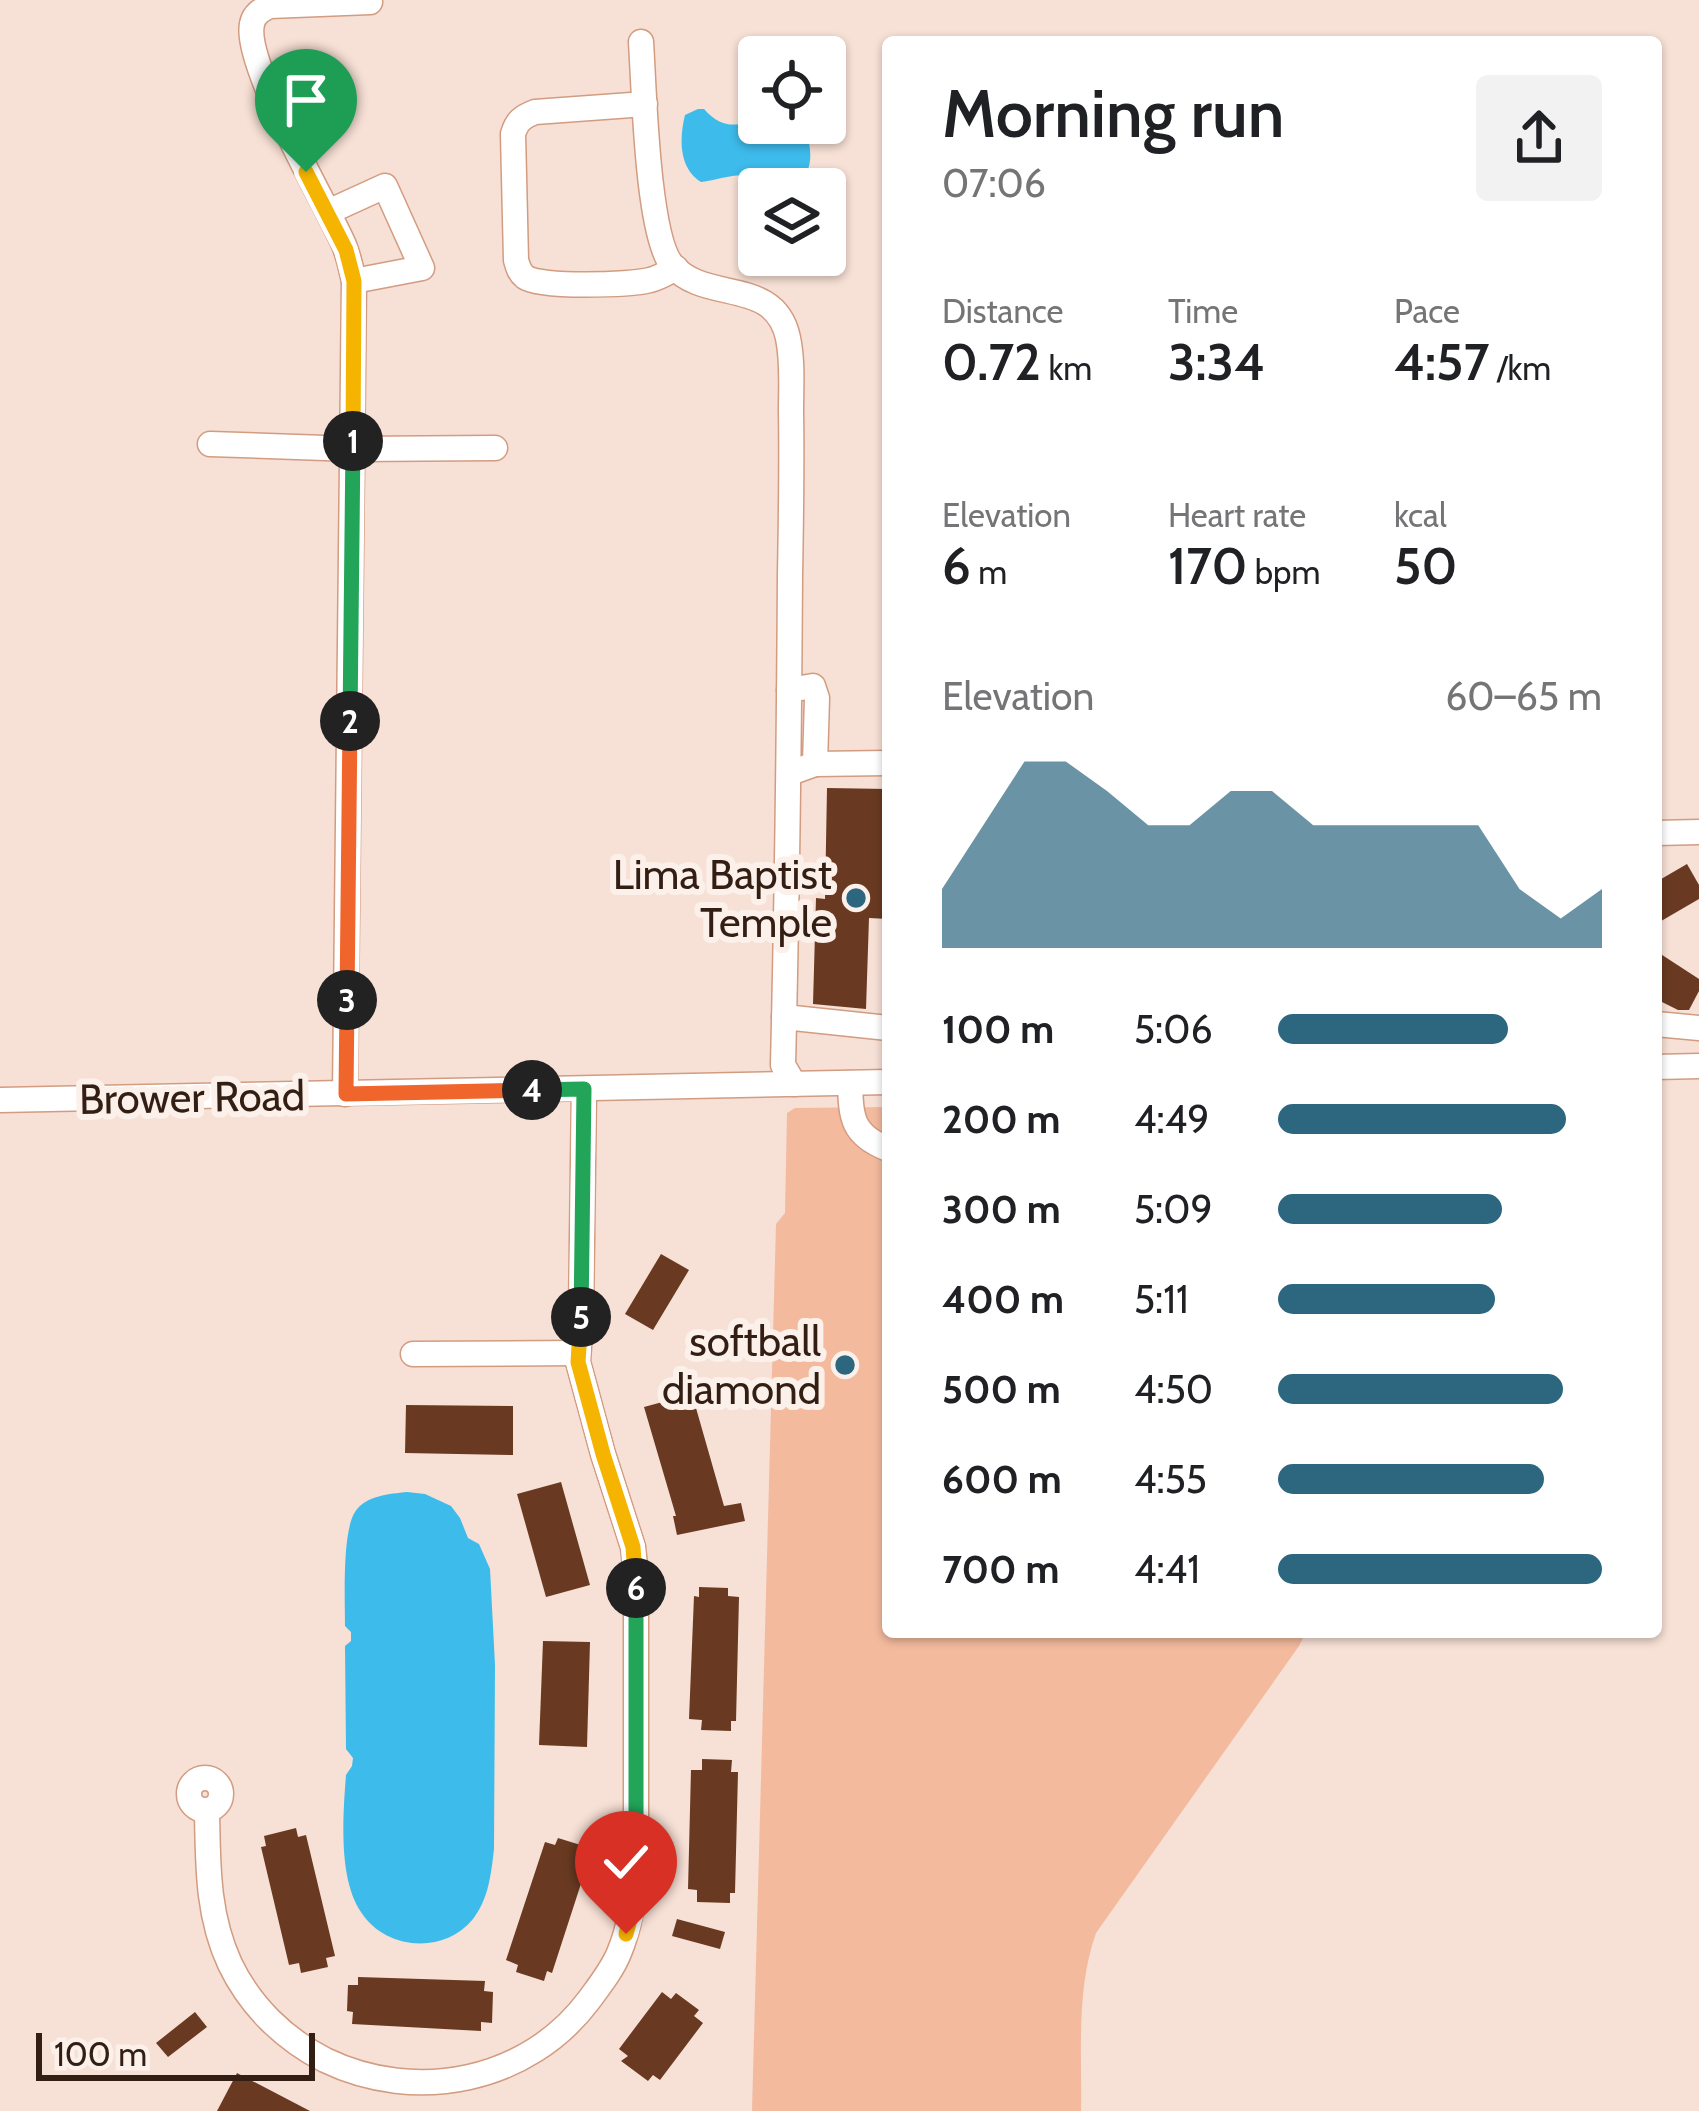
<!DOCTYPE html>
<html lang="en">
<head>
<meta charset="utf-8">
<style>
  :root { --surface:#fff; --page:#f2f2f2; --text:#202124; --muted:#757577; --accent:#2c677f }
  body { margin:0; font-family:Cabin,sans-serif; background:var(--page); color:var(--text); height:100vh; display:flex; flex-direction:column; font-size:45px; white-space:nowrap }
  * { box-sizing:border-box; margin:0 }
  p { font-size:39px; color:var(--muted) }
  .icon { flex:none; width:66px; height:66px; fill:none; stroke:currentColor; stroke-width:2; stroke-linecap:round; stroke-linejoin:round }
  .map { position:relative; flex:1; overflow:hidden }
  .panel { position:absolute; left:882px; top:36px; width:780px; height:1602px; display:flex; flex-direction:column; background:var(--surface); border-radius:12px; box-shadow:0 3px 9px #0004 }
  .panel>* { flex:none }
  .tools { position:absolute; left:738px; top:36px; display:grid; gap:24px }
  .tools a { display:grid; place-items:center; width:108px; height:108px; border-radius:12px; background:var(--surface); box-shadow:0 3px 9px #0004; font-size:60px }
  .scale { position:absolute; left:36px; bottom:30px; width:279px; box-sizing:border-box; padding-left:12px; border:6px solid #331e14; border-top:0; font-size:33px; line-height:42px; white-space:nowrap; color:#331e14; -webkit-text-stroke:9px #fcf0ea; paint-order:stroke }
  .pin { position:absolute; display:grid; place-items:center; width:102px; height:102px; color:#fff; margin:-123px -51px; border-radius:50% 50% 50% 0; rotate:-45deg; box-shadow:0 0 12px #0007 }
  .pin .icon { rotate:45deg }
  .km { position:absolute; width:60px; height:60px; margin:-30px; border-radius:50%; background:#222; color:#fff; font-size:33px; line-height:60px; text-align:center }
  .round { display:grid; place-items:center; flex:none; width:126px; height:126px; border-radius:12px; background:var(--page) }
  .head { display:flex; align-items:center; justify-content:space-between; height:204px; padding:0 60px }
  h1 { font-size:66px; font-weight:600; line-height:90px }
  .metrics { display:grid; grid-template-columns:repeat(3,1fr); gap:18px; height:204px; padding:12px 60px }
  .metrics div { display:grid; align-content:center }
  .metrics b { font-size:51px; font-weight:600 }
  .metrics small { font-size:33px; font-weight:400 }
  .metrics p { font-size:33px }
  .chart { height:336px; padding:24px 60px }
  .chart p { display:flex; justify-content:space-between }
  .chart svg { width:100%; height:216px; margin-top:12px; fill:var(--accent); opacity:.7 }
  ul { padding:0 60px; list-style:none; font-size:39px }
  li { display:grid; grid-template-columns:192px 144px 1fr; align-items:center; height:90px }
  li i { height:30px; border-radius:15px; background:var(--accent) }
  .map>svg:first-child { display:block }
</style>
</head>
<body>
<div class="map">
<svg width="1699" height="2111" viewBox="0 0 1699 2111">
  <rect width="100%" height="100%" fill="#f7e0d5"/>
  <path fill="#f3ba9e" d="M888,1107V1632H1306L1299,1646L1096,1933C1076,1989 1082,2052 1081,2111H752L776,1224L785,1213L787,1113L795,1108Z"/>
  <g fill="#3dbbea">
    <path d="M698,109H704C723,130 734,125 759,121V123L802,124C813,143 818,183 785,184C773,185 761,176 749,175C733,174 716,180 701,182C679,168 679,139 685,115Z"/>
    <path d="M407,1492L425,1494L451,1506L460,1518L468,1538L479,1544L490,1569L495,1665L494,1849C491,1874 489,1898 473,1919C444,1955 385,1950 361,1912C338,1878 343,1815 346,1775L352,1766L353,1758L346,1749L345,1646L351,1641V1632L345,1626C345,1600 342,1532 355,1512C366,1495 390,1494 407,1492Z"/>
  </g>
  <g fill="#693a21">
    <polygon points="827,788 888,789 888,919 869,918 866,1009 813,1004 816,898 825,899"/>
    <polygon points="1687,864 1699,885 1699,899 1656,924 1656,882"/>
    <polygon points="1656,951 1699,979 1699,991 1689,1010 1678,1010 1656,999"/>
    <polygon points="661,1254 689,1270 653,1330 625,1314"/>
    <polygon points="692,1394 724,1506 741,1503 745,1521 677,1535 673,1516 676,1516 644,1407"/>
    <polygon points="406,1405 513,1406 513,1455 405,1453"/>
    <polygon points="561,1482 590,1585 546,1597 517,1494"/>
    <polygon points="699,1587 728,1588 728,1596 739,1597 736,1721 731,1721 731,1731 701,1730 702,1720 689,1719 694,1596 699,1597"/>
    <polygon points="543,1641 590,1642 587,1747 539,1745"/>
    <polygon points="702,1759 732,1760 731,1772 738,1772 735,1893 730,1893 730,1903 697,1902 697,1890 688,1889 691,1770 702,1770"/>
    <polygon points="296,1828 298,1837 306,1835 335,1956 326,1958 328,1967 301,1973 299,1963 289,1965 261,1847 266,1846 264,1836"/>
    <polygon points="558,1838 587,1847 584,1857 589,1859 552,1973 547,1971 544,1981 516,1972 518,1965 506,1960 545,1842 555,1845"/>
    <polygon points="677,1919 725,1932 720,1949 672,1936"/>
    <polygon points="358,1977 485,1981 484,1991 493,1992 492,2023 481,2022 481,2031 352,2024 353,2012 347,2011 348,1985 358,1985"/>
    <polygon points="662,1992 671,1999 676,1993 699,2010 694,2016 703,2023 660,2080 653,2075 648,2081 621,2061 628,2056 619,2049"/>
    <polygon points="195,2012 207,2027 168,2057 156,2043"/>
    <polygon points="237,2073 310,2111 217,2111"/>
  </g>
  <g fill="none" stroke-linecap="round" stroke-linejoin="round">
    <g stroke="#d29c81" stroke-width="27">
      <g id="minor">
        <path d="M641,42C644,86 647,235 672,265C705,304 775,276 788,338C793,362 791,387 791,411C792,465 791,520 790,575C789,738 787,901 783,1065L794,1084"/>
        <path d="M645,104L535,112C522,117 517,121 513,134L516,260C518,267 519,272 525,277C540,288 630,285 650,280C659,278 667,273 676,268"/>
        <polyline points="328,212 385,186 422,268 354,281"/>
        <polyline points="210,444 353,449 495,448"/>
        <polyline points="789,690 813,686 817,698 815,764 790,773"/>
        <polyline points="815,764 888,763"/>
        <polyline points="1656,833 1699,832"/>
        <polyline points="784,1017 888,1028"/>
        <polyline points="1656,1024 1699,1028"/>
        <polyline points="1656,1067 1699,1066"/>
        <path d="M850,1083C851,1118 852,1135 888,1149"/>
        <path d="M345,1094L354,281C351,269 349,257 344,245C326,203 243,63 252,24C254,14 261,10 270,6L370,2"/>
        <polyline points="0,1100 888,1082"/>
        <polyline points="413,1354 578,1353"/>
        <circle cx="205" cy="1794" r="16"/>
        <path d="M207,1811C208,1864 207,1915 230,1964C250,2006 284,2039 325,2060C416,2104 528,2082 589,2000C600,1985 612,1970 619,1953C630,1927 633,1901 636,1873V1575L633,1547L603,1454L578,1362L581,1314L584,1089"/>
      </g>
    </g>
    <use href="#minor" stroke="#fff" stroke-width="24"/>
  </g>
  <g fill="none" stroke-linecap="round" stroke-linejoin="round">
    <g stroke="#fff" stroke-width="24">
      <polyline id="split-1" points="306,172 346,250 354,281 353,441"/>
    </g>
    <g stroke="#fff" stroke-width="24">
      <polyline id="split-2" points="350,721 353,441"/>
    </g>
    <g stroke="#fff" stroke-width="24">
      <polyline id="split-3" points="347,1000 350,721"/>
    </g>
    <g stroke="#fff" stroke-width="24">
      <polyline id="split-4" points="347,1000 346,1094 532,1090"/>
    </g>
    <g stroke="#fff" stroke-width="24">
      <polyline id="split-5" points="532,1090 584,1089 581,1317"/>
    </g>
    <g stroke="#fff" stroke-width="24">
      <polyline id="split-6" points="581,1317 578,1362 603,1454 633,1547 636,1588"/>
    </g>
    <g stroke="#fff" stroke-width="24">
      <polyline id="split-7" points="636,1868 636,1588"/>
    </g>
    <g stroke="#fff" stroke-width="24">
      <polyline id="split-8" points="626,1934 632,1912 636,1868"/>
    </g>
    <use href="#split-1" stroke="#f5b400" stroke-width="15"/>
    <use href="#split-2" stroke="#22a559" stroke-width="15"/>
    <use href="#split-3" stroke="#f0652b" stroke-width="15"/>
    <use href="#split-4" stroke="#f0652b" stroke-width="15"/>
    <use href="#split-5" stroke="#22a559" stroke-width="15"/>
    <use href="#split-6" stroke="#f5b400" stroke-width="15"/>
    <use href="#split-7" stroke="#22a559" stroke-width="15"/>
    <use href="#split-8" stroke="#f5b400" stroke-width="15"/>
  </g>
  <g fill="#2c677f" stroke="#fcf0ea" stroke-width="4.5">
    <circle cx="856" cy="898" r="12"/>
    <circle cx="845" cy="1365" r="12"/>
  </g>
  <g text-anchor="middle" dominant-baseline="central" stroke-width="12" stroke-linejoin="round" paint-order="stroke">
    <g font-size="42" fill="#331e14" stroke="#fcf0ea" text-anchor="end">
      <text x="832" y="874">Lima Baptist<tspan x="832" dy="48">Temple</tspan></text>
      <text x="821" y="1341">softball<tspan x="821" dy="48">diamond</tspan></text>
    </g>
    <g font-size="42" fill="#331e14" stroke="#fcf0ea">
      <text transform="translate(192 1097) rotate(-1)">Brower Road</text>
    </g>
  </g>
</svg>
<div class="tools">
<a><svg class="icon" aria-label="locate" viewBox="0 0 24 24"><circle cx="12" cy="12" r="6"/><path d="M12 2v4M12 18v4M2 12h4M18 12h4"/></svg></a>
<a><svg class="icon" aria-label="layers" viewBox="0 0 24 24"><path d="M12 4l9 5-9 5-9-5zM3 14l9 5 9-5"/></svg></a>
</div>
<div class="scale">100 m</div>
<div class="pin" style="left:306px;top:172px;background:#1e9e55"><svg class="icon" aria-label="arrive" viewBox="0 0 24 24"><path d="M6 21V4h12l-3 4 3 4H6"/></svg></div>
<div class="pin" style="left:626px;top:1934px;background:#d93025"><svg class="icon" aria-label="check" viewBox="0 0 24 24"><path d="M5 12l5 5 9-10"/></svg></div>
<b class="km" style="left:353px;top:441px">1</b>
<b class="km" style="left:350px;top:721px">2</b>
<b class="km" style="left:347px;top:1000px">3</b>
<b class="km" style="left:532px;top:1090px">4</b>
<b class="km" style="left:581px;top:1317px">5</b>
<b class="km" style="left:636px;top:1588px">6</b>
<section class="panel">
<div class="head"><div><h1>Morning run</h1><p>07:06</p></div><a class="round"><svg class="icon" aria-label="share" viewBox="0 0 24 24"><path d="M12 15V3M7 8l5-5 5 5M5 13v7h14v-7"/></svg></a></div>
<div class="metrics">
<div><p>Distance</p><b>0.72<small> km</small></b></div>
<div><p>Time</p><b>3:34</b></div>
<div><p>Pace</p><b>4:57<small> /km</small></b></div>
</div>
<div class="metrics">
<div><p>Elevation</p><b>6<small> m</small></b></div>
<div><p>Heart rate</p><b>170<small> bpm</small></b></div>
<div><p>kcal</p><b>50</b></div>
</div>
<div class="chart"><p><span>Elevation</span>60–65 m</p>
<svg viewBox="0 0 160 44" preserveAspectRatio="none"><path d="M0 44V32L10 19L20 6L30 6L40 12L50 19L60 19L70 12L80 12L90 19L100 19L110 19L120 19L130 19L140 32L150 38L160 32V44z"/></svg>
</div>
<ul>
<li><b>100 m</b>5:06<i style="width:71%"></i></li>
<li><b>200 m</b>4:49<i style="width:89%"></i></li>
<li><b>300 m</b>5:09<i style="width:69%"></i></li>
<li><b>400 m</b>5:11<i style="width:67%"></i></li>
<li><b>500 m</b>4:50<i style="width:88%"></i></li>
<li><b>600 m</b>4:55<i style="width:82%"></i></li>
<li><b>700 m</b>4:41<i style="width:100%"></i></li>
</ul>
</section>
</div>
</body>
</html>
